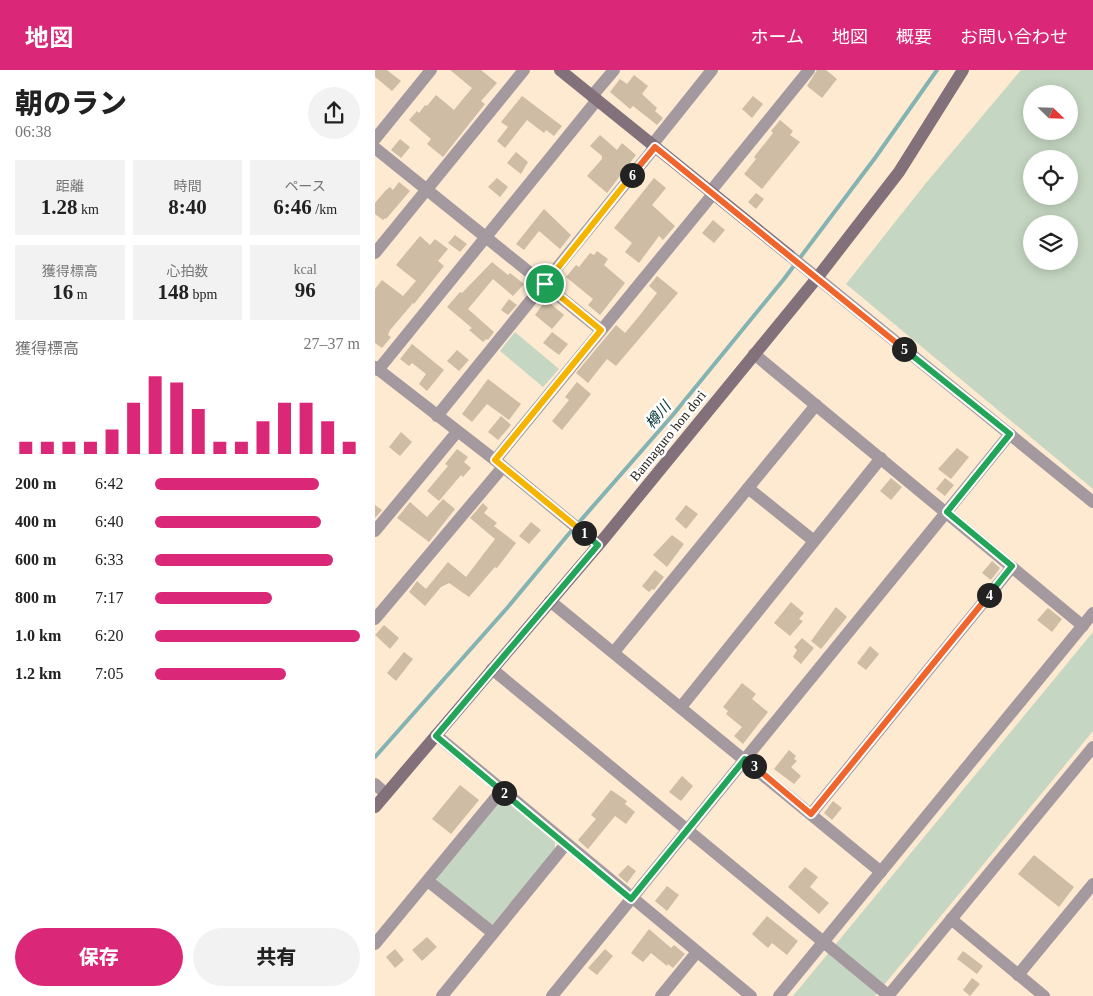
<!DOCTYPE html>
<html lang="ja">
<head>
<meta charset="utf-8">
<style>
  :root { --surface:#fff; --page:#f2f2f2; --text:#222; --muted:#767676; --accent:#db2777 }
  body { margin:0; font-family:"Times New Roman","Noto Sans JP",serif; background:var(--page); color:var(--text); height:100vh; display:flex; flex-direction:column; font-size:19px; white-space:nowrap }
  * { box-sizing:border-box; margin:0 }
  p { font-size:16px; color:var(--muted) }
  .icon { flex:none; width:28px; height:28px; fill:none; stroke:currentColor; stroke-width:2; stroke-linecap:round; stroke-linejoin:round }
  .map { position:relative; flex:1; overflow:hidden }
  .panel { display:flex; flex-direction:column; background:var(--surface); width:375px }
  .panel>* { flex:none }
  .needle { width:32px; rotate:113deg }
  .tools { position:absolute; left:648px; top:15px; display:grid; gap:10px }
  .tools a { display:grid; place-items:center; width:55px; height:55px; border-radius:50%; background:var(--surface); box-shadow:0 2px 12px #0003; font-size:25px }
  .pin { position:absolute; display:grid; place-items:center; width:42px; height:42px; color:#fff; margin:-21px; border:2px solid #fff; border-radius:50%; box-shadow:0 1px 5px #0007 }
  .km { position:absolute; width:25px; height:25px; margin:-12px; border-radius:50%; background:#222; color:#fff; font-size:14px; line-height:25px; text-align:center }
  .round { display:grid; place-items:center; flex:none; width:52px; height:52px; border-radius:26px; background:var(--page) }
  .summary { display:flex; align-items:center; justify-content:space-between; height:85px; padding:0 15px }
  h1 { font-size:28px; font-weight:800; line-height:38px }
  .figures { display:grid; grid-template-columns:repeat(3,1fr); gap:8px; height:85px; padding:5px 15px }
  .figures div { display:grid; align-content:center; border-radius:0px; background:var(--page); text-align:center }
  .figures b { font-size:21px; font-weight:800 }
  .figures small { font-size:14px; font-weight:400 }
  .figures p { font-size:14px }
  .chart { height:140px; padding:10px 15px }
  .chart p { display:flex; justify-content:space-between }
  .chart svg { width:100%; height:90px; margin-top:5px; stroke:var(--accent); stroke-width:6 }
  .action { display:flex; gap:10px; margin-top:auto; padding:10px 15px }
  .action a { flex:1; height:58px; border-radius:30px; background:var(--accent); color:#fff; font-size:20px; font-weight:800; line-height:58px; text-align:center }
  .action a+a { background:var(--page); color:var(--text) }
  ul { padding:0 15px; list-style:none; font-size:16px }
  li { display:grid; grid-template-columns:80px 60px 1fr; align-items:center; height:38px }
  li i { height:12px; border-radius:6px; background:var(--accent) }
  header { display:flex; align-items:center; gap:30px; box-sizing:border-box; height:70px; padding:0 25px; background:var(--accent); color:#fff }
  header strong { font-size:24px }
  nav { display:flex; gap:28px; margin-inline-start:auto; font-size:18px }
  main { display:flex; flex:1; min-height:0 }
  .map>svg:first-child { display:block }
</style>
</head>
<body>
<header>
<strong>地図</strong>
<nav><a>ホーム</a><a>地図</a><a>概要</a><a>お問い合わせ</a></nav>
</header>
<main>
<section class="panel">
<div class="summary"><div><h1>朝のラン</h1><p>06:38</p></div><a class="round"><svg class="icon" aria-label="share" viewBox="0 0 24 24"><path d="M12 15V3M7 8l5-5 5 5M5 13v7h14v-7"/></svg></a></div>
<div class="figures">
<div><p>距離</p><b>1.28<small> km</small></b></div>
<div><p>時間</p><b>8:40</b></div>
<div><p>ペース</p><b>6:46<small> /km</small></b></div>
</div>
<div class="figures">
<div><p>獲得標高</p><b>16<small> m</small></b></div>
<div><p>心拍数</p><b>148<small> bpm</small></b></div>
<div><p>kcal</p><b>96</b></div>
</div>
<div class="chart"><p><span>獲得標高</span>27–37 m</p>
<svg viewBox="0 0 160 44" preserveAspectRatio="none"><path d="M5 44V38M15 44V38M25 44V38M35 44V38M45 44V32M55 44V19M65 44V6M75 44V9M85 44V22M95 44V38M105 44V38M115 44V28M125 44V19M135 44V19M145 44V28M155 44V38"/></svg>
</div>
<ul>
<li><b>200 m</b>6:42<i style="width:80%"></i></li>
<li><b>400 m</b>6:40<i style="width:81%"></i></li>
<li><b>600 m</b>6:33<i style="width:87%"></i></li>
<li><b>800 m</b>7:17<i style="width:57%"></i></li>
<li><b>1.0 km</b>6:20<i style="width:100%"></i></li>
<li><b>1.2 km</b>7:05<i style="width:64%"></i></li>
</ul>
<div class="action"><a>保存</a><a>共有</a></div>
</section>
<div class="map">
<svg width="718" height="926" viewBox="0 0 718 926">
  <rect width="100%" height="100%" fill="#feead1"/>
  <g fill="#c5d7c2" fill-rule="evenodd">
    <path d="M646,0H718V419L471,214L551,113ZM656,24H694V61H656ZM656,89H694V126H656ZM656,154H694V191H656Z"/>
    <polygon points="140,262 184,299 168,317 125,281"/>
    <polygon points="718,562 718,661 500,926 418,926"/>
    <polygon points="124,731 131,731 180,772 180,779 117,855 62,813 61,807"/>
  </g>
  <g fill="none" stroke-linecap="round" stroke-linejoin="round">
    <polyline stroke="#83b3b3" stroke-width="4" points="0,687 133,537 192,466 297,346 409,209 500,88 562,0"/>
  </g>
  <g fill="#cebca4">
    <polygon points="0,0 12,0 26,11 17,21 0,7"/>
    <polygon points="75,0 106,0 122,13 106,31 110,34 68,87 52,74 56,69 34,50 42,41 44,43 50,35 52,36 61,25 79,40 97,18"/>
    <polygon points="442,0 451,0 462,9 447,28 432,16"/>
    <polygon points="259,5 273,16 267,24 282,38 280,41 288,48 282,55 258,36 255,39 235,22 245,9 252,14"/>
    <polygon points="147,26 187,56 179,66 171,60 169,63 152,50 130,78 122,71 133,57 126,52"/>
    <polygon points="378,26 388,34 377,48 367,39"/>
    <polygon points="405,50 418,61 415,65 425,72 387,119 369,104 381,89 379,87 398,63 396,61"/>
    <polygon points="225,65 242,80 247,73 261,85 232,123 212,106 227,89 227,86 215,76"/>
    <polygon points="25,69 35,77 26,88 16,80"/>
    <polygon points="141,82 153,92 146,104 132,93"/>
    <polygon points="122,108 133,117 125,127 113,117"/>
    <polygon points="279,108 291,118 277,135 300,156 288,170 284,166 264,193 250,182 257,173 239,158"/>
    <polygon points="24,112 35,121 11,149 10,148 8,150 0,144 0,133 10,121 15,117 18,120"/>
    <polygon points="381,123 389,129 381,139 373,132"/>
    <polygon points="169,139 196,165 185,179 164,161 149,180 141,174"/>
    <polygon points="338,150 350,160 339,173 327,163"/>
    <polygon points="80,165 92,174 85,182 73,173"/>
    <polygon points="45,166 55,175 60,169 73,179 63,191 69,196 39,234 38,233 15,260 13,265 16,267 7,278 0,273 0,219 7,210 28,226 41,211 21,195"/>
    <polygon points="222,181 233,189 229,195 250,213 225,245 213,235 218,229 191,207 201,195 204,197 215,183 219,185"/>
    <polygon points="117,192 133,205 135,203 149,214 138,226 118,209 93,239 119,262 113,270 111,269 108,272 94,260 97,258 72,237 85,222 87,223"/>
    <polygon points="282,206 303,223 241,296 232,289 213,313 201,303 241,255 250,263 265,245 282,223 274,216"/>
    <polygon points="134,229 142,235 133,245 126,240"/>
    <polygon points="171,230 189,245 177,259 160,245"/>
    <polygon points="177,262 193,274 184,285 168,273"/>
    <polygon points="37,274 69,300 52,321 44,314 51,304 37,293 34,296 25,289"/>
    <polygon points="82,280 94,290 84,301 72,291"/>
    <polygon points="113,309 146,334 134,350 112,334 97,352 87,344"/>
    <polygon points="202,312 216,324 187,360 177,351 194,330 190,327"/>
    <polygon points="126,346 136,355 123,370 113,362"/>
    <polygon points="26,362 37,372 25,386 14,377"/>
    <polygon points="582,378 594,387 576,409 563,399"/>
    <polygon points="82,379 93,387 89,392 96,398 88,407 86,405 64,431 52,421 73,396 70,394"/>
    <polygon points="516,408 527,417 516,430 505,421"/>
    <polygon points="570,408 579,415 570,426 561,419"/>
    <polygon points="68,429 80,439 54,472 22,448 35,432 52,447"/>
    <polygon points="108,433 113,438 109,443 122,453 119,456 141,473 122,498 120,497 94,527 74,513 66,517 50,536 34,522 42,511 51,519 73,492 91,507 120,469 95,448"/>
    <polygon points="0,435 7,440 0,448"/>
    <polygon points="311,435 323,444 311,459 300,449"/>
    <polygon points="156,452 166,460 154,474 144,466"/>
    <polygon points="297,465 309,474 292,497 278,485"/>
    <polygon points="617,491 625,498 616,510 607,503"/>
    <polygon points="280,500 289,507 279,520 277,519 274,522 267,516"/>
    <polygon points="416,532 429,543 424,549 428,551 415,566 399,553"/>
    <polygon points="461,537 472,547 446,579 436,571"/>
    <polygon points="673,538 687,549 677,562 662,550"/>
    <polygon points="9,555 24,568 15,579 0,565"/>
    <polygon points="427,568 439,578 426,594 418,587 422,580 419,577"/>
    <polygon points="495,576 504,584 491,600 482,593"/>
    <polygon points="29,582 38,589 21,611 12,603"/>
    <polygon points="367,613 381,624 377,629 393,642 368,674 359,666 367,657 351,644 353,641 348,637"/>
    <polygon points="414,680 421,686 419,689 422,691 416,697 426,706 419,714 399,699"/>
    <polygon points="307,706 318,716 306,731 294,722"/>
    <polygon points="85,715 104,730 76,764 57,749"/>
    <polygon points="236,720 252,731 250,734 260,742 251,754 240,746 213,779 203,770 221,749 216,745"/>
    <polygon points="458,731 467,738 457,750 449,743"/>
    <polygon points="659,785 699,817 684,837 643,804"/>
    <polygon points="253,795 261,801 252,813 243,805"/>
    <polygon points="430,797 443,807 435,817 454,833 444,844 413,817"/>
    <polygon points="292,816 304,825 292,841 280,831"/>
    <polygon points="392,846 423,871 412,885 397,873 393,878 377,864"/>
    <polygon points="274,859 296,878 299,875 310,884 298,898 293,894 292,896 276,883 268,892 256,883"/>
    <polygon points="52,867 62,877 47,891 37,880"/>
    <polygon points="20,879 29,890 20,898 11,887"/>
    <polygon points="230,879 238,886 222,905 213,898"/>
    <polygon points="588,881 608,896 602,904 582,889"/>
    <polygon points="597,908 605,914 595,926 588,920"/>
  </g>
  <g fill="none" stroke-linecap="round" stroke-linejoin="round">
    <g stroke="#a599a0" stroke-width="12">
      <polyline points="217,26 239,0"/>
      <polyline points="0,69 56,0"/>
      <polyline points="277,75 337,0"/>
      <polyline points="0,78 226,260"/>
      <polyline points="335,122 434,0"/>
      <polyline points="0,183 149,0"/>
      <polyline points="414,185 718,432"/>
      <polyline points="379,284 708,556"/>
      <polyline points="0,297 120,390 223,475"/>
      <polyline points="3,300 222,30"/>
      <polyline points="62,346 280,77"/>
      <polyline points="120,390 338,124"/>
      <polyline points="373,418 439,471"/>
      <polyline points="0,461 82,362"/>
      <polyline points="175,531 506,802"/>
      <polyline points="0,549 127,398"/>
      <polyline points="239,582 441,335"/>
      <polyline points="117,599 514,926"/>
      <polyline points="306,637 506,388"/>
      <polyline points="61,665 376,926"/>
      <polyline points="0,714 11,724"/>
      <polyline points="436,744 637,497"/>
      <polyline points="53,811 118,863"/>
      <polyline points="576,849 669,926"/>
      <polyline points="0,874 127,720"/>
      <polyline points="643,905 718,814"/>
      <polyline points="67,926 191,774"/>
      <polyline points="177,926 635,364"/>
      <polyline points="286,926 322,882"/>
      <polyline points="404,926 718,543"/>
      <polyline points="513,926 718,677"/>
    </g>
    <g stroke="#82707b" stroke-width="12">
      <polyline points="185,0 414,185"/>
      <polyline points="0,737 226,472 442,208 524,102 588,0"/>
    </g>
  </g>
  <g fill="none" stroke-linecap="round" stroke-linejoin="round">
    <g stroke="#fff" stroke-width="10">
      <polyline id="split-1" points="170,214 226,260 120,390 209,463"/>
    </g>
    <g stroke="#fff" stroke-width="10">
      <polyline id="split-2" points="129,723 61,666 223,475 209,463"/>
    </g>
    <g stroke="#fff" stroke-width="10">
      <polyline id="split-3" points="129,723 256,829 370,689 379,696"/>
    </g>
    <g stroke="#fff" stroke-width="10">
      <polyline id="split-4" points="379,696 436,744 614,525"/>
    </g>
    <g stroke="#fff" stroke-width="10">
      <polyline id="split-5" points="529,279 635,364 572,442 637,496 614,525"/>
    </g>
    <g stroke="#fff" stroke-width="10">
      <polyline id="split-6" points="257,105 280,77 529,279"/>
    </g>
    <g stroke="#fff" stroke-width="10">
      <polyline id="split-7" points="170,214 257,105"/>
    </g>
    <use href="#split-1" stroke="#f5b400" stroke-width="6"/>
    <use href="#split-2" stroke="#22a559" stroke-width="6"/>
    <use href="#split-3" stroke="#22a559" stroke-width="6"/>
    <use href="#split-4" stroke="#f0652b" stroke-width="6"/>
    <use href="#split-5" stroke="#22a559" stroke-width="6"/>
    <use href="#split-6" stroke="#f0652b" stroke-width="6"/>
    <use href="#split-7" stroke="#f5b400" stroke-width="6"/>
  </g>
  <g text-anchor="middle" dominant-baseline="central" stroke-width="5" stroke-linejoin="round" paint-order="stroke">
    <g font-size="14" fill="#231d13" stroke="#fff">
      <text transform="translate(293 366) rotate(-51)">Bannaguro hon dori</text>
    </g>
    <g font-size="15" font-style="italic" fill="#043536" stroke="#fff">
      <text transform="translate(283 345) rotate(-50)">樽川</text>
    </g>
  </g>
</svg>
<div class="tools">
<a><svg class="needle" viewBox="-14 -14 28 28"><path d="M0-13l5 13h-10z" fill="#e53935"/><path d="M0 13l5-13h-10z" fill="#767676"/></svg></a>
<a><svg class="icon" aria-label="locate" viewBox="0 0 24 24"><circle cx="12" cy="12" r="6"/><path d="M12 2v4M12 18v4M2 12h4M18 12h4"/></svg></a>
<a><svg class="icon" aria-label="layers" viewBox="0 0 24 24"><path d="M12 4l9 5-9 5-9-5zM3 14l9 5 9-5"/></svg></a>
</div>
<div class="pin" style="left:170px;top:214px;background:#1e9e55"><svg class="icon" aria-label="arrive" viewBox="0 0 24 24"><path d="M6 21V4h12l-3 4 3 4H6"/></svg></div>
<b class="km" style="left:209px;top:463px">1</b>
<b class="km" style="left:129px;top:723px">2</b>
<b class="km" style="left:379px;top:696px">3</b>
<b class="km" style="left:614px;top:525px">4</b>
<b class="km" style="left:529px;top:279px">5</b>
<b class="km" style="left:257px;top:105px">6</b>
</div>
</main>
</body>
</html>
